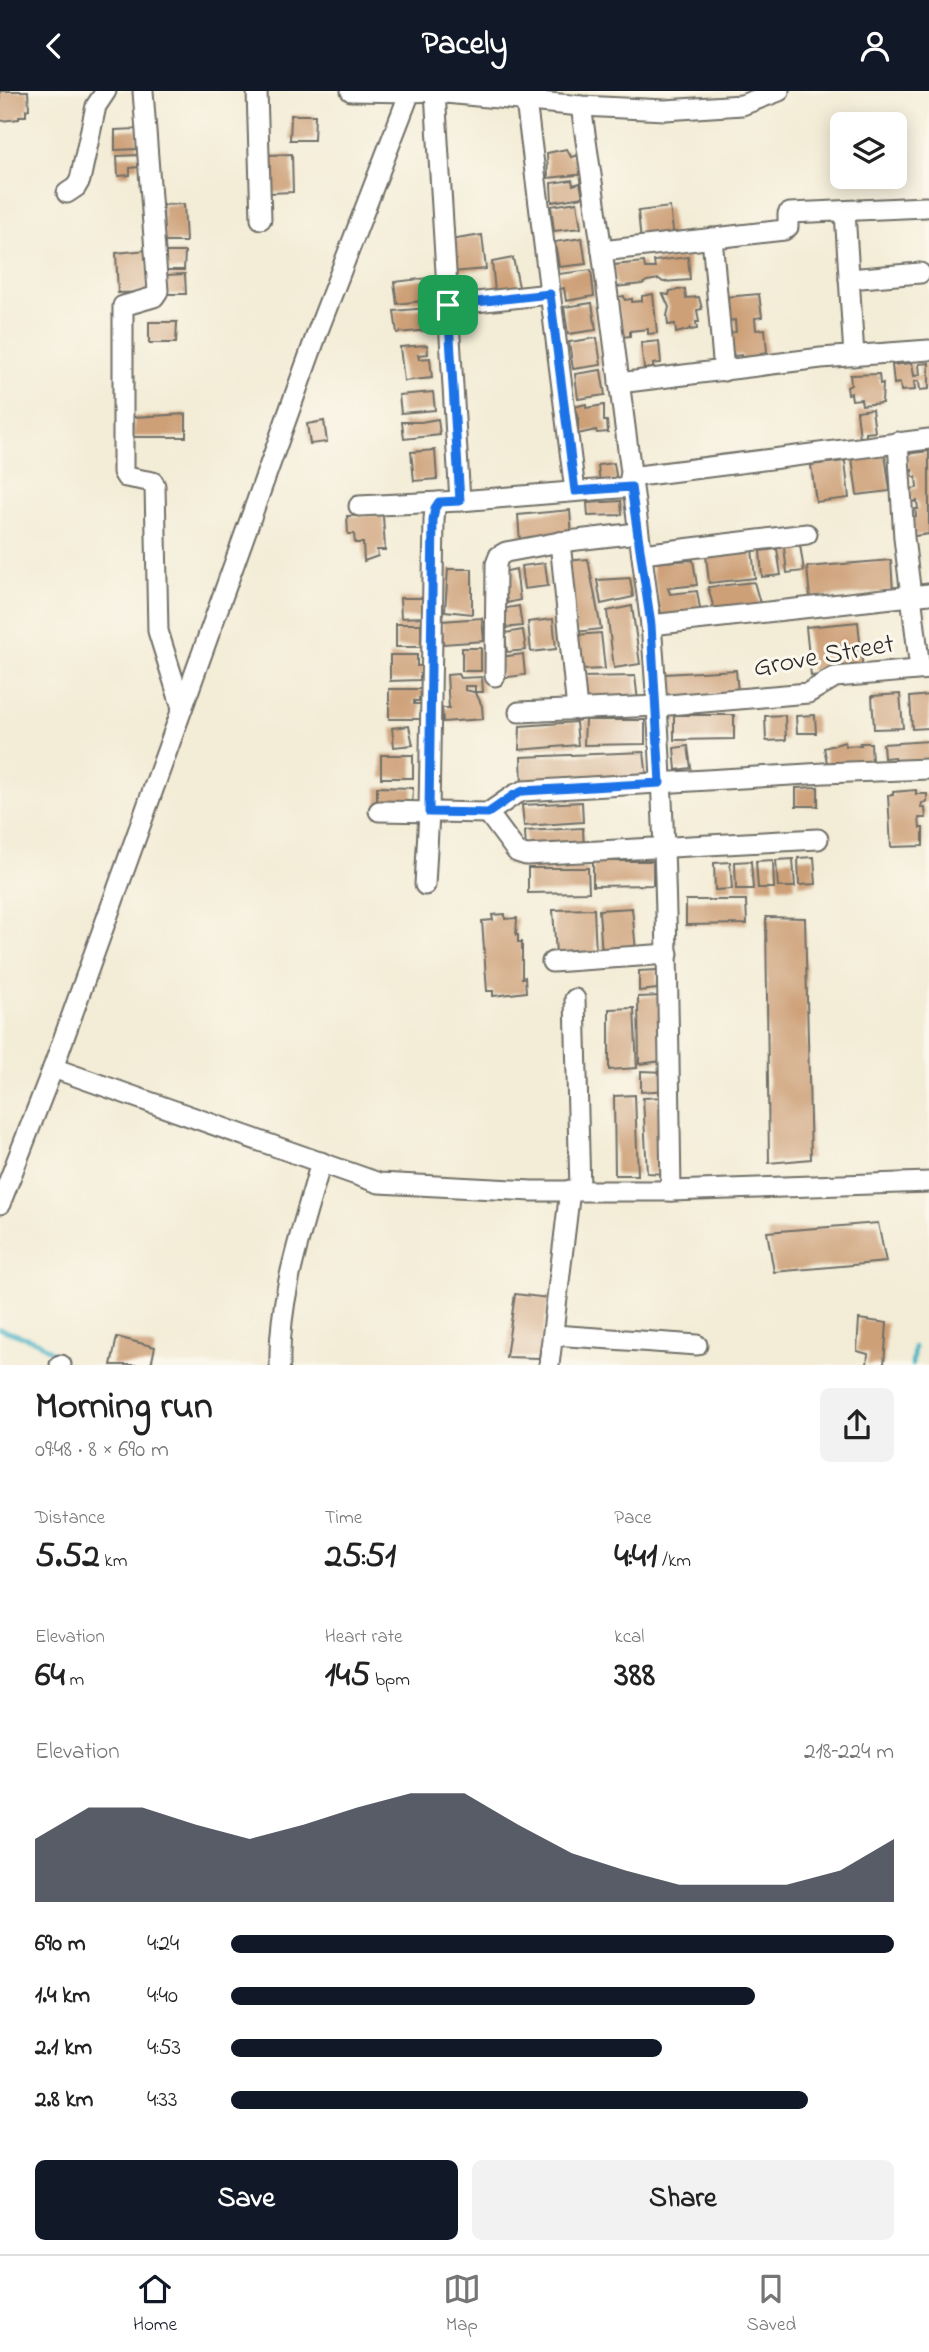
<!DOCTYPE html>
<html lang="en">
<head>
<meta charset="utf-8">
<style>
  :root { --surface:#fff; --page:#f2f2f2; --text:#222; --muted:#767676; --line:#e0e0e0; --accent:#111827 }
  body { margin:0; font-family:"Indie Flower",sans-serif; background:var(--page); color:var(--text); height:100vh; display:flex; flex-direction:column; font-size:26px; white-space:nowrap }
  * { box-sizing:border-box; margin:0 }
  p { font-size:23px; color:var(--muted) }
  .icon { flex:none; width:38px; height:38px; fill:none; stroke:currentColor; stroke-width:2; stroke-linecap:round; stroke-linejoin:round }
  .map { position:relative; height:1274px; overflow:hidden }
  .sheet { display:flex; flex-direction:column; background:var(--surface); flex:1 }
  .sheet>* { flex:none }
  .fabs { position:absolute; left:830px; top:21px; display:grid; gap:14px }
  .fabs a { display:grid; place-items:center; width:77px; height:77px; border-radius:10px; background:var(--surface); box-shadow:0 4px 18px #0003; font-size:35px }
  .pin { position:absolute; display:grid; place-items:center; width:60px; height:60px; color:#fff; margin:-30px; border-radius:14px; box-shadow:0 4px 10px #0006 }
  .round { display:grid; place-items:center; flex:none; width:74px; height:74px; border-radius:10px; background:var(--page) }
  .summary { display:flex; align-items:center; justify-content:space-between; height:119px; padding:0 35px }
  h1 { font-size:38px; font-weight:800; line-height:52px }
  .figures { display:grid; grid-template-columns:repeat(3,1fr); gap:10px; height:119px; padding:7px 35px }
  .figures div { display:grid; align-content:center }
  .figures b { font-size:35px; font-weight:800 }
  .figures small { font-size:19px; font-weight:400 }
  .figures p { font-size:19px }
  .chart { height:196px; padding:14px 35px }
  .chart p { display:flex; justify-content:space-between }
  .chart svg { width:100%; height:126px; margin-top:7px; fill:var(--accent); opacity:.7 }
  .action { display:flex; gap:14px; margin-top:auto; padding:14px 35px }
  .action a { flex:1; height:80px; border-radius:10px; background:var(--accent); color:#fff; font-size:28px; font-weight:800; line-height:80px; text-align:center }
  .action a+a { background:var(--page); color:var(--text) }
  ul { padding:0 35px; list-style:none; font-size:23px }
  li { display:grid; grid-template-columns:112px 84px 1fr; align-items:center; height:52px }
  li i { height:18px; border-radius:9px; background:var(--accent) }
  header { display:flex; justify-content:space-between; align-items:center; height:91px; padding:0 35px; background:var(--accent); color:#fff; font-size:32px; font-weight:800 }
  .tab-bar { display:flex; justify-content:space-around; align-items:center; height:98px; border-top:2px solid var(--line); background:var(--surface); font-size:19px; color:var(--muted) }
  .tab-bar a { display:grid; justify-items:center; gap:4px }
  .tab-bar .current { color:var(--accent) }
  .map>svg:first-child { display:block }
</style>
</head>
<body>
<header><svg class="icon" aria-label="back" viewBox="0 0 24 24"><path d="M15 5l-7 7 7 7"/></svg>Pacely<svg class="icon" aria-label="person" viewBox="0 0 24 24"><circle cx="12" cy="8" r="4"/><path d="M4 21q1-7 8-7t8 7"/></svg></header>
<div class="map">
<svg width="929" height="1274" viewBox="0 0 929 1274">
  <rect width="100%" height="100%" fill="#fbf7ec"/>
  <filter id="ink" filterUnits="userSpaceOnUse"><feTurbulence type="fractalNoise" baseFrequency=".0143" numOctaves="2"/><feDisplacementMap in="SourceGraphic" scale="14" xChannelSelector="R" yChannelSelector="G"/><feConvolveMatrix kernelMatrix="1 2 1 2 8 2 1 2 1" color-interpolation-filters="sRGB"/></filter>
  <filter id="wash" filterUnits="userSpaceOnUse"><feTurbulence type="fractalNoise" baseFrequency=".00686" numOctaves="4" result="noise"/><feDisplacementMap in="SourceGraphic" scale="28" xChannelSelector="R" yChannelSelector="G"/><feGaussianBlur stdDeviation="1.57" result="paint"/><feColorMatrix in="noise" values="0 0 0 0 0 0 0 0 0 0 0 0 0 0 0 0 0 1.4 0 .05"/><feComposite in="paint" operator="in"/></filter>
  <g filter="url(#wash)">
    <rect width="100%" height="100%" fill="#f3ecd6"/>
    <g fill="none" stroke-linecap="round" stroke-linejoin="round">
      <g stroke="#47b2c5" stroke-width="4.5">
        <polyline points="0,1238 38,1251 61,1268"/>
        <polyline points="912,1274 914,1256"/>
      </g>
    </g>
    <g id="blocks">
      <g fill="#cda078">
        <polygon points="0,0 28,0 29,18 26,19 26,25 19,25 19,28 0,30"/>
        <polygon points="291,24 315,24 314,49 290,49"/>
        <polygon points="137,38 138,58 115,59 115,39"/>
        <polygon points="567,58 571,66 580,64 586,83 548,87 547,62"/>
        <polygon points="292,63 293,101 269,102 268,64"/>
        <polygon points="138,64 138,76 130,77 130,84 118,85 117,65"/>
        <polygon points="572,89 573,94 580,92 583,106 552,111 551,92"/>
        <polygon points="577,111 581,137 554,140 551,115"/>
        <polygon points="184,113 186,151 164,151 163,114"/>
        <polygon points="670,116 674,147 641,151 638,120"/>
        <polygon points="482,144 486,178 452,181 450,149"/>
        <polygon points="582,147 586,173 559,176 555,151"/>
        <polygon points="147,159 148,201 118,202 116,162"/>
        <polygon points="166,161 185,161 184,179 166,179"/>
        <polygon points="688,166 690,189 663,191 659,188 647,190 642,193 616,196 614,174 644,171 645,177 655,177 654,170"/>
        <polygon points="513,167 519,196 495,201 492,171"/>
        <polygon points="591,179 594,205 566,210 564,197 560,198 558,183"/>
        <polygon points="185,183 186,203 167,203 166,184"/>
        <polygon points="428,187 430,209 397,213 394,191"/>
        <polygon points="685,198 686,207 699,206 702,218 697,219 699,231 696,231 697,238 691,239 690,237 688,239 676,242 675,233 668,234 667,225 669,216 663,203 669,204 670,200"/>
        <polygon points="653,203 657,242 648,243 648,238 630,240 630,245 622,246 617,206 624,205 625,209 632,208 632,211 642,210 642,205"/>
        <polygon points="759,203 762,226 755,227 756,239 765,238 767,261 761,262 762,271 743,273 741,264 734,265 733,261 730,261 728,242 736,241 735,229 728,230 725,206"/>
        <polygon points="592,212 596,239 568,243 564,216"/>
        <polygon points="428,217 430,239 397,242 394,220"/>
        <polygon points="149,231 177,231 176,252 149,252"/>
        <polygon points="597,247 601,274 573,278 569,251"/>
        <polygon points="659,250 661,272 653,273 653,277 644,278 641,252"/>
        <polygon points="427,254 428,263 418,264 419,268 430,267 432,287 404,290 400,256"/>
        <polygon points="912,272 914,285 920,284 919,273 929,272 929,298 920,299 919,290 914,291 915,299 901,300 900,292 894,293 892,274"/>
        <polygon points="601,279 605,304 578,308 575,283"/>
        <polygon points="879,283 880,293 883,292 882,312 862,314 861,308 852,309 851,302 848,303 847,296 851,294 850,284"/>
        <polygon points="433,301 435,319 401,322 399,304"/>
        <polygon points="586,313 586,317 604,314 604,330 607,330 608,341 597,342 596,339 578,343 578,326 574,316"/>
        <polygon points="872,318 875,341 866,342 866,346 860,347 857,320"/>
        <polygon points="186,323 186,346 133,346 134,326"/>
        <polygon points="438,328 440,344 404,348 402,331 421,331"/>
        <polygon points="324,330 327,351 310,353 307,333"/>
        <polygon points="435,359 437,388 414,390 411,361"/>
        <polygon points="929,360 929,443 914,445 912,427 916,425 915,418 918,418 917,410 911,411 910,398 917,397 916,386 913,386 912,379 909,380 906,363"/>
        <polygon points="885,363 890,400 857,404 852,367"/>
        <polygon points="845,370 849,407 816,411 811,374"/>
        <polygon points="614,372 617,390 600,392 598,374"/>
        <polygon points="621,410 622,424 588,425 587,412"/>
        <polygon points="570,419 572,446 520,451 518,424"/>
        <polygon points="383,424 385,459 377,459 378,465 364,470 363,452 355,452 354,443 348,443 347,425"/>
        <polygon points="800,454 804,480 787,482 784,456"/>
        <polygon points="752,457 755,487 709,492 706,464"/>
        <polygon points="777,458 781,484 762,486 760,460"/>
        <polygon points="588,468 601,538 576,541 566,470"/>
        <polygon points="693,469 697,494 668,497 670,503 697,500 701,523 662,527 651,472"/>
        <polygon points="891,469 893,500 810,507 807,476"/>
        <polygon points="545,472 548,495 524,498 521,475"/>
        <polygon points="448,478 472,478 472,523 445,520"/>
        <polygon points="516,478 520,509 507,512 503,481"/>
        <polygon points="630,487 633,506 601,513 597,489"/>
        <polygon points="754,491 761,516 715,522 708,496"/>
        <polygon points="400,507 422,507 423,526 401,527"/>
        <polygon points="519,515 522,535 503,537 501,518"/>
        <polygon points="632,515 640,573 614,577 607,520"/>
        <polygon points="482,527 484,550 443,553 442,530"/>
        <polygon points="553,528 556,558 531,561 528,531"/>
        <polygon points="858,531 863,580 811,585 806,536"/>
        <rect x="396" y="533" width="25" height="23"/>
        <polygon points="523,539 526,559 507,561 505,542"/>
        <polygon points="601,542 605,578 580,579 576,544"/>
        <rect x="462" y="557" width="19" height="23"/>
        <polygon points="523,563 525,584 501,587 499,566"/>
        <polygon points="390,564 417,564 417,575 424,575 424,582 420,583 420,589 390,590"/>
        <polygon points="736,579 738,602 666,608 664,583"/>
        <polygon points="458,583 460,587 482,586 483,601 475,601 475,595 465,595 465,599 474,601 478,606 482,615 483,628 443,631 442,617 449,617 447,584"/>
        <polygon points="635,585 638,610 580,609 580,586"/>
        <polygon points="389,598 423,598 423,606 419,607 419,610 414,610 414,613 421,613 421,628 389,628"/>
        <polygon points="900,603 903,637 874,638 872,605"/>
        <polygon points="929,604 929,637 912,638 910,606"/>
        <polygon points="674,624 734,624 734,648 674,649"/>
        <polygon points="785,624 786,649 766,650 765,625"/>
        <polygon points="815,624 816,642 797,642 796,625"/>
        <polygon points="585,629 645,629 645,653 584,654"/>
        <polygon points="576,631 578,654 519,659 520,635"/>
        <polygon points="409,635 413,654 394,656 392,637"/>
        <polygon points="929,650 929,670 895,671 894,666 884,667 883,653"/>
        <polygon points="845,651 846,655 861,654 860,652 871,652 872,672 828,676 824,657"/>
        <polygon points="688,655 691,677 676,679 674,657"/>
        <polygon points="644,661 647,687 522,695 521,666"/>
        <rect x="381" y="664" width="32" height="23"/>
        <polygon points="377,696 413,697 412,717 377,718"/>
        <polygon points="818,696 818,715 796,715 796,697"/>
        <polygon points="916,699 916,703 927,703 927,711 922,712 921,717 925,717 926,727 919,727 920,737 923,737 923,755 891,756 888,704 893,704 893,701"/>
        <polygon points="582,711 583,731 524,735 522,714"/>
        <polygon points="583,737 584,758 526,761 525,740"/>
        <polygon points="814,766 816,793 799,794 798,767"/>
        <polygon points="793,768 795,796 778,796 776,769"/>
        <polygon points="773,769 774,797 758,797 756,770"/>
        <polygon points="593,770 653,770 653,794 593,795"/>
        <polygon points="751,770 753,798 736,798 735,771"/>
        <polygon points="730,771 732,798 715,799 714,772"/>
        <polygon points="528,777 588,777 589,801 528,802"/>
        <polygon points="686,809 746,809 747,833 686,834"/>
        <polygon points="632,817 636,860 602,864 599,819"/>
        <polygon points="594,818 596,864 556,863 553,819"/>
        <polygon points="505,823 505,828 517,827 516,844 518,844 518,851 522,851 522,887 525,886 526,901 493,905 493,900 487,900 482,830 493,829 492,824"/>
        <polygon points="766,826 805,827 811,1068 769,1072"/>
        <polygon points="657,879 657,898 639,900 639,880"/>
        <polygon points="661,905 662,970 639,973 638,906"/>
        <polygon points="634,917 637,977 609,979 609,918"/>
        <polygon points="641,980 666,981 667,999 641,1001"/>
        <polygon points="635,1004 638,1084 615,1084 614,1005"/>
        <polygon points="666,1006 669,1083 647,1082 643,1007"/>
        <polygon points="878,1132 886,1171 774,1181 767,1141"/>
        <polygon points="515,1203 549,1207 539,1267 506,1266"/>
        <polygon points="859,1228 887,1232 884,1274 867,1274 868,1263 857,1260"/>
        <polygon points="117,1246 155,1256 151,1274 111,1274"/>
      </g>
    </g>
  </g>
  <g filter="url(#ink)">
    <use href="#blocks" fill-opacity="0" stroke="#716f67" stroke-width="2"/>
    <g fill="none" stroke-linecap="round" stroke-linejoin="round">
      <g stroke="#716f67" stroke-width="23">
        <g id="minor">
          <polyline points="143,0 158,200 154,206 123,215 123,381 126,386 153,391 155,395 158,540 182,617"/>
          <polyline points="257,0 261,128"/>
          <polyline points="351,0 410,1"/>
          <polyline points="526,10 575,400"/>
          <path d="M581,15L602,160L651,534C667,722 668,912 671,1100"/>
          <polyline points="67,102 76,96 80,89 96,15 106,0"/>
          <polyline points="845,121 854,265"/>
          <polyline points="712,147 724,280"/>
          <polyline points="602,160 784,139 788,136 788,123 790,122 926,116"/>
          <polyline points="849,188 920,182"/>
          <polyline points="448,214 550,203"/>
          <polyline points="619,292 821,267 929,259"/>
          <polyline points="898,351 904,447 920,578"/>
          <polyline points="630,386 929,348"/>
          <polyline points="460,410 435,1 581,15 665,19 742,14 779,0"/>
          <polyline points="359,415 460,410 631,396"/>
          <polyline points="560,451 577,619"/>
          <polyline points="642,463 807,443"/>
          <polyline points="651,534 929,503"/>
          <polyline points="495,585 496,473 499,465 506,461 560,451 637,442"/>
          <polyline points="519,621 657,615 808,602 835,586 929,578"/>
          <polyline points="379,720 488,722 514,704 523,700 824,682 929,678"/>
          <polyline points="488,722 517,761 526,764 818,748"/>
          <polyline points="425,794 429,721 434,429 435,417 439,411"/>
          <polyline points="552,871 668,863"/>
          <polyline points="575,908 580,1099"/>
          <polyline points="53,977 379,1092 532,1100 671,1100 929,1091"/>
          <polyline points="0,1113 53,977 319,237 410,1 436,0"/>
          <polyline points="554,1244 697,1254"/>
          <polyline points="60,1274 61,1274"/>
          <path d="M280,1274C278,1205 303,1137 321,1071"/>
          <polyline points="549,1274 570,1099"/>
        </g>
      </g>
      <use href="#minor" stroke="#fff" stroke-width="19"/>
    </g>
  </g>
  <g fill="none" stroke-linecap="round" stroke-linejoin="round" filter="url(#ink)">
    <g stroke="#fff" stroke-width="14">
      <polygon id="route" points="550,203 575,400 631,396 651,534 660,692 523,700 514,704 488,722 429,721 433,429 435,417 439,411 460,410 448,214"/>
    </g>
    <use href="#route" stroke="#1a73e8" stroke-width="9"/>
  </g>
  <g text-anchor="middle" dominant-baseline="central" stroke-width="6" stroke-linejoin="round" paint-order="stroke">
    <g font-size="28" fill="#2b2b2b" stroke="#fbf7ec">
      <text transform="translate(824 566) rotate(-10)">Grove Street</text>
    </g>
  </g>
</svg>
<div class="fabs">
<a><svg class="icon" aria-label="layers" viewBox="0 0 24 24"><path d="M12 4l9 5-9 5-9-5zM3 14l9 5 9-5"/></svg></a>
</div>
<div class="pin" style="left:448px;top:214px;background:#1e9e55"><svg class="icon" aria-label="arrive" viewBox="0 0 24 24"><path d="M6 21V4h12l-3 4 3 4H6"/></svg></div>
</div>
<section class="sheet">
<div class="summary"><div><h1>Morning run</h1><p>09:48 · 8 × 690 m</p></div><a class="round"><svg class="icon" aria-label="share" viewBox="0 0 24 24"><path d="M12 15V3M7 8l5-5 5 5M5 13v7h14v-7"/></svg></a></div>
<div class="figures">
<div><p>Distance</p><b>5.52<small> km</small></b></div>
<div><p>Time</p><b>25:51</b></div>
<div><p>Pace</p><b>4:41<small> /km</small></b></div>
</div>
<div class="figures">
<div><p>Elevation</p><b>64<small> m</small></b></div>
<div><p>Heart rate</p><b>145<small> bpm</small></b></div>
<div><p>kcal</p><b>388</b></div>
</div>
<div class="chart"><p><span>Elevation</span>218–224 m</p>
<svg viewBox="0 0 160 44" preserveAspectRatio="none"><path d="M0 44V22L10 11L20 11L30 17L40 22L50 17L60 11L70 6L80 6L90 17L100 27L110 33L120 38L130 38L140 38L150 33L160 22V44z"/></svg>
</div>
<ul>
<li><b>690 m</b>4:24<i style="width:100%"></i></li>
<li><b>1.4 km</b>4:40<i style="width:79%"></i></li>
<li><b>2.1 km</b>4:53<i style="width:65%"></i></li>
<li><b>2.8 km</b>4:33<i style="width:87%"></i></li>
</ul>
<div class="action"><a>Save</a><a>Share</a></div>
</section>
<nav class="tab-bar">
<a class="current"><svg class="icon" aria-label="home" viewBox="0 0 24 24"><path d="M3 11l9-7 9 7M6 9v11h12V9"/></svg>Home</a>
<a><svg class="icon" aria-label="map" viewBox="0 0 24 24"><path d="M3 6l6-2 6 2 6-2v14l-6 2-6-2-6 2zM9 4v14M15 6v14"/></svg>Map</a>
<a><svg class="icon" aria-label="saved" viewBox="0 0 24 24"><path d="M7 4h10v16l-5-4-5 4z"/></svg>Saved</a>
</nav>
</body>
</html>
